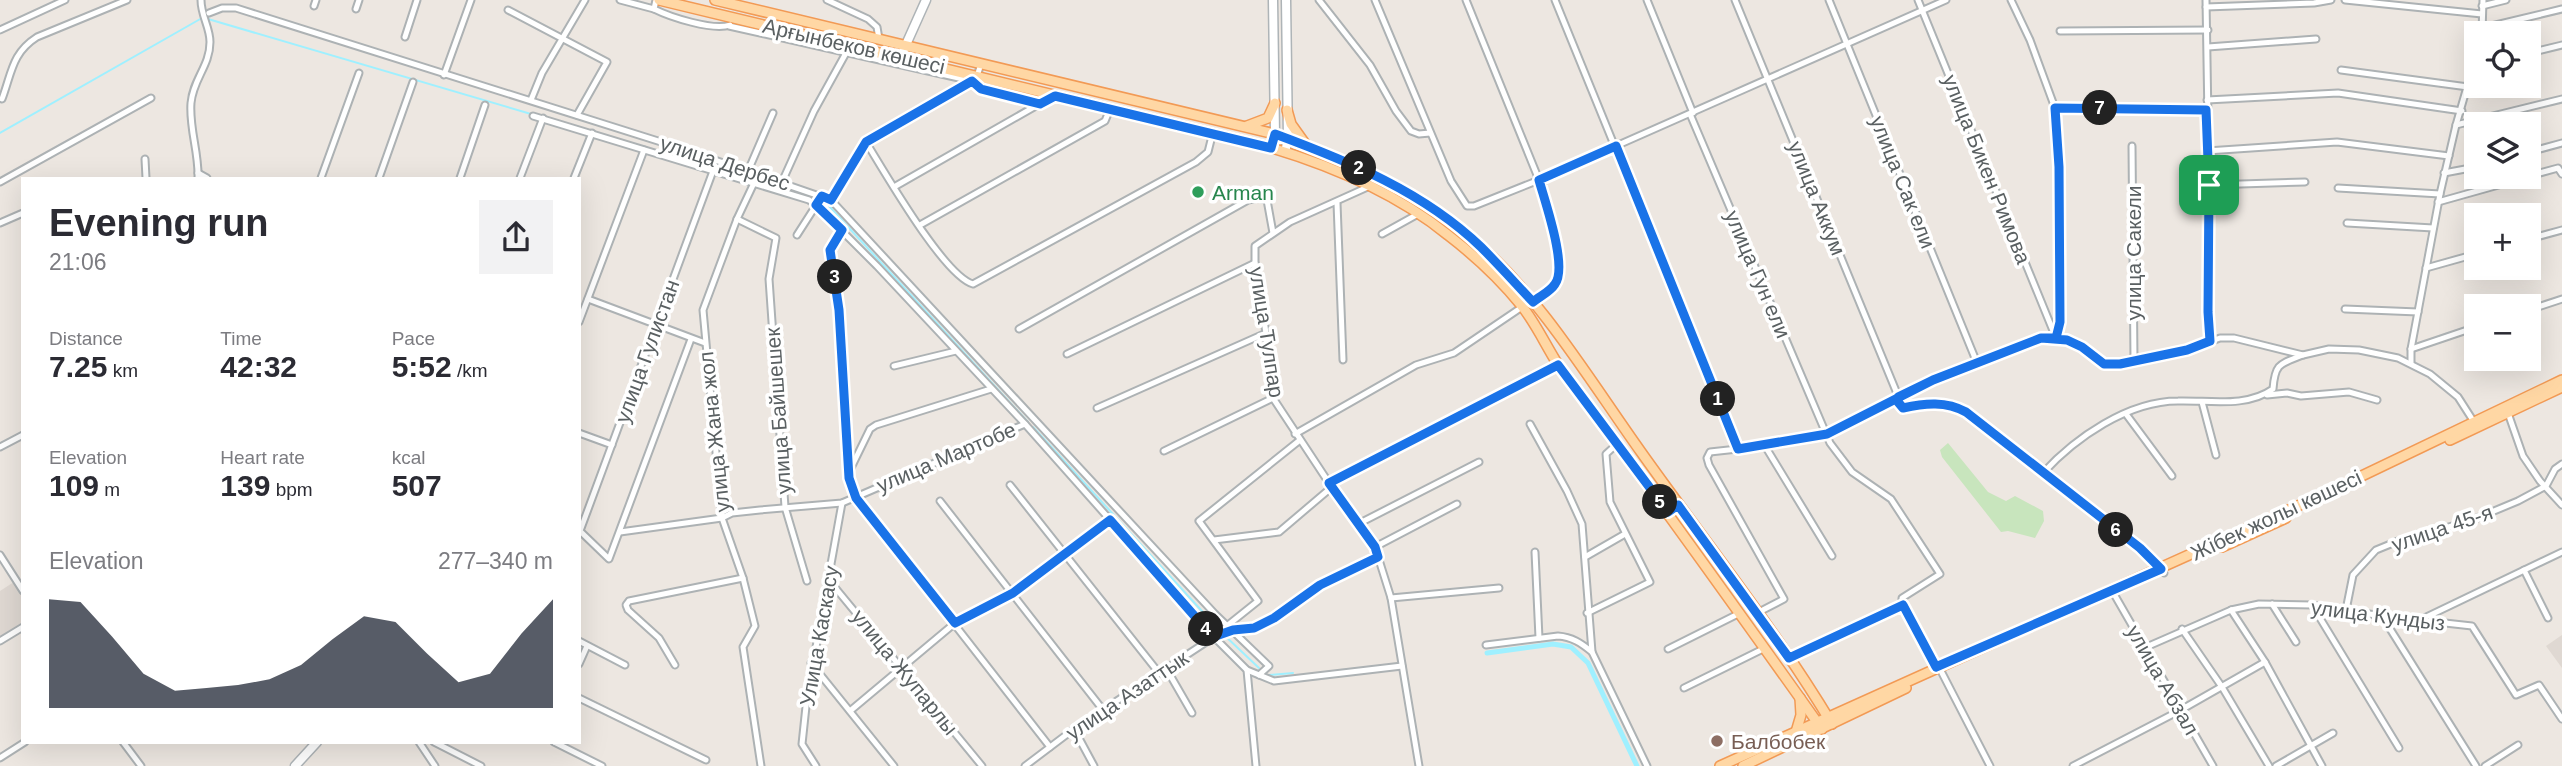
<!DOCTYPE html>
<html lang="en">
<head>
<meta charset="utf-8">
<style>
  :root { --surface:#fff; --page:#f2f2f3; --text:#2b2b33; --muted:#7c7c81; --accent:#111827 }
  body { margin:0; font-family:Arial,sans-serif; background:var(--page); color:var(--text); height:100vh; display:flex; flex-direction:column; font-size:26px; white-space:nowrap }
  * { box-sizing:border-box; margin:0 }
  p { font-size:23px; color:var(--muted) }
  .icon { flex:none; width:38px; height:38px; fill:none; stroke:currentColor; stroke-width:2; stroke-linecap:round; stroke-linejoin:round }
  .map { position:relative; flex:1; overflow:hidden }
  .details { position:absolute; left:21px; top:177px; width:560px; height:567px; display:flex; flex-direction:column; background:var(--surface); border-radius:0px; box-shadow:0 7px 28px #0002 }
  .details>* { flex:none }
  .controls { position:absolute; left:2464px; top:21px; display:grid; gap:14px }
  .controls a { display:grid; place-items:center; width:77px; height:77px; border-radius:0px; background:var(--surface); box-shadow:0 7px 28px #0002; font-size:35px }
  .pin { position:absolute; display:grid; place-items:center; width:60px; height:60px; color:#fff; margin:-30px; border-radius:14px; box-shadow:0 4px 10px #0006 }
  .km { position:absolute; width:35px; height:35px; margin:-18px; border-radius:50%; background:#222; color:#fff; font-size:19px; line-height:35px; text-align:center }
  .round { display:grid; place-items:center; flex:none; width:74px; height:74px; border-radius:0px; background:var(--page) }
  .headline { display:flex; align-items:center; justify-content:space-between; height:119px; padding:0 28px }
  h1 { font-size:38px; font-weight:800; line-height:52px }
  .stats { display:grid; grid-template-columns:repeat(3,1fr); gap:10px; height:119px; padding:7px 28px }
  .stats div { display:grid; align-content:center }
  .stats b { font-size:30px; font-weight:800 }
  .stats small { font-size:19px; font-weight:400 }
  .stats p { font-size:19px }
  .chart { height:196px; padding:14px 28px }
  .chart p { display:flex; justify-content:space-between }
  .chart svg { width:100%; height:126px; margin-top:7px; fill:var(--accent); opacity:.7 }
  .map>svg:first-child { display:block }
</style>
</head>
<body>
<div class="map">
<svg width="2562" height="766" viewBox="0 0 2562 766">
  <rect width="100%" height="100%" fill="#ede7e1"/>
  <g fill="#dfd8d2">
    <polygon points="14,582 23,593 23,624 0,638 0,591"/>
    <polygon points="2562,635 2562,668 2546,646"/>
  </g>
  <polygon fill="#c8e5bd" points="1948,443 1988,492 2006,501 2015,496 2043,511 2044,521 2035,538 2008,531 2001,532 1942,457 1940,450"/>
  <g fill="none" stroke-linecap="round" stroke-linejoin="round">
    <g stroke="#9ff0ff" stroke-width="2">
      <polyline points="208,19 531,114"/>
      <polyline points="0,133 202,18"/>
      <polyline points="695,162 815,198"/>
      <polyline points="827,204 1028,422"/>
      <polyline points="1033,427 1223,634 1259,668"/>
      <polyline points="1269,675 1293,673"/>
    </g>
    <polyline stroke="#9ff0ff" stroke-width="5" points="1487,653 1553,644 1571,647 1588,663 1637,766"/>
    <g stroke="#adb2b4" stroke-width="9">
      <g id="street">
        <polyline points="620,0 654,9"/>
        <path d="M656,0L654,9C670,17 713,31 730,25"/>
        <polyline points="827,0 868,19 877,27 879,39"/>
        <polyline points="1319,0 1370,65 1396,111 1411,131 1419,134 1430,133"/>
        <polyline points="1375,0 1451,181 1467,206 1474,206 1539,180 1946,0"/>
        <polyline points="1466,0 1539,180 1556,241 1559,276 1554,286 1533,302"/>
        <polyline points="1555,0 1738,449"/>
        <polyline points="1647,0 1693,113"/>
        <path d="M1735,0L1903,408C1925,403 1946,400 1966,413L2140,548L2164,573"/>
        <polyline points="1829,0 1977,363"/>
        <polyline points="1918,0 2056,338"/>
        <polyline points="2011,0 2030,40 2055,108 2059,167 2060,322 2056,338"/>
        <polyline points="2206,0 2209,180 2208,312 2210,341"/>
        <polyline points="2345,0 2482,14"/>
        <polyline points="314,6 316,0"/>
        <polyline points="2482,6 2506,0"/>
        <polyline points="2206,7 2314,3 2331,0"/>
        <polyline points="356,9 359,0"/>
        <polyline points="508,10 607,62 577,115"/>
        <polyline points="209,13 222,8 236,8 677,147 831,200 1215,614 1269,666 1259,675"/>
        <polyline points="729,26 972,81 981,88 1040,104"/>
        <polyline points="2483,28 2562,9"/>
        <polyline points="0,30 65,0"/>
        <polyline points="2060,31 2208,30"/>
        <polyline points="2482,33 2483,0"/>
        <polyline points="405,37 417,0"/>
        <polyline points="2208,47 2316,39"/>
        <polyline points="2529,53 2562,45"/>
        <polyline points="2341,70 2468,87"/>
        <polyline points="444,75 471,0"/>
        <path d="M2,99C12,72 12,53 37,37L127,0"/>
        <polyline points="531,100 542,73 585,0"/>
        <polyline points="2207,100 2338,93 2462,111"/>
        <polyline points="2055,108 2206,110"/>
        <polyline points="1690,114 1830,443 1852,472 1891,499 1940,574 1902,598 1902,601 1936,667"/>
        <polyline points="533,116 809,200 816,205 877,266 1025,424 1214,637 1247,670 1256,766"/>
        <polyline points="2456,125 2562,99"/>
        <path d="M866,142C884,171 944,276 973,284L1196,162L1208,152L1213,132"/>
        <polyline points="2132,146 2134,360"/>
        <polyline points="2207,151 2337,142 2449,156"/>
        <polyline points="2529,152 2562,143"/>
        <polyline points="145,159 146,178"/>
        <polyline points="748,171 773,113"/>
        <polyline points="198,173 207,178"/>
        <polyline points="2444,173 2476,167"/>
        <polyline points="2529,176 2558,168 2562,174"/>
        <path d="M198,178C199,153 189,128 191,103C193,79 210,66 210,42C210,27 201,16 201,0"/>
        <polyline points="321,178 359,73"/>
        <polyline points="379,178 413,82"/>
        <polyline points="460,178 485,105"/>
        <polyline points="520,178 543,118"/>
        <polyline points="574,178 592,133"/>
        <polyline points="0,182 151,98"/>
        <polyline points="782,182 814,111 846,53"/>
        <polyline points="754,183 737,219 703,310 722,518 743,578 755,626 743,647 761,766"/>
        <polyline points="2209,185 2305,182"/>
        <polyline points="1370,186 1290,222 1255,246 1255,263 1266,333 1273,398 1329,483 1375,547 1391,598 1419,766"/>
        <polyline points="894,187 1055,95"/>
        <polyline points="2338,188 2440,194"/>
        <polyline points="831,200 866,142 972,81 977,76 981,64"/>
        <polyline points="2438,202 2527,177"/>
        <polyline points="1337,203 1343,360"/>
        <polyline points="737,219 776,238 769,279 785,507 807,581"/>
        <polyline points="0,223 23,213"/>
        <polyline points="2347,223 2433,228"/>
        <polyline points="920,225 1105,121 1110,109"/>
        <polyline points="842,230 831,245 830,250 839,310 849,478 856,498 1050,747"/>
        <polyline points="1382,234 1418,214"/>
        <polyline points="797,235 822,196"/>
        <polyline points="2529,239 2562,230"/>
        <polyline points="2426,268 2476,254"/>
        <polyline points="588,299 705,343"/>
        <polyline points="2345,309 2418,312"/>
        <polyline points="2529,310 2562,299"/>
        <polyline points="579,322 644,150"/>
        <polyline points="1019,329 1248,200 1258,198 1267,200 1273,233"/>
        <polyline points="691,339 609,559 580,531 713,171"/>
        <polyline points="2411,349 2476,327"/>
        <polyline points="1067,354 1255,263"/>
        <polyline points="2411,363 2411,349 2440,194 2456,125 2476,56"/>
        <polyline points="894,366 956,351"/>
        <polyline points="2267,395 2287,393 2301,396 2349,392 2377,400"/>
        <polyline points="2202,402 2216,455"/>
        <polyline points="1097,408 1266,333"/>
        <polyline points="2508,413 2523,456 2540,481 2562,505"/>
        <polyline points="2126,414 2172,476"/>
        <polyline points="1530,424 1567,491 1582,524 1592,652"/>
        <polyline points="579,433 612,445"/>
        <polyline points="1295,434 1416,365 1454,353 1522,307"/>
        <polyline points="1765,446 1832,556"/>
        <polyline points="0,447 23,435"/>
        <polyline points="1164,451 1273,398"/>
        <polyline points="849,472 870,429 876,425 991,389"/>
        <path d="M2043,473C2075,438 2128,401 2178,401C2209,400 2246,408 2273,389C2275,363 2280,364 2303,355"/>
        <polyline points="1329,483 1558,365"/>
        <polyline points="1010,485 1159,673"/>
        <polyline points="940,501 1103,710"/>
        <polyline points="1358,524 1479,462"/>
        <polyline points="620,532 722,518 732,513 760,510 842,503 1025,424"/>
        <polyline points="1214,540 1279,532 1332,487"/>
        <polyline points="1375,547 1457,504"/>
        <polyline points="1535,552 1539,638"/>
        <polyline points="0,555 23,591"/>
        <polyline points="1585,557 1625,534"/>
        <polyline points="2524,570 2548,618"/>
        <polyline points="828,579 982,766"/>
        <polyline points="2114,594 2213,766"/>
        <polyline points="1391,598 1499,588"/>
        <polyline points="2272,604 2296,642"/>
        <polyline points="2312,605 2399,748"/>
        <polyline points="2231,610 2265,662 2322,766"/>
        <polyline points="2346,610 2353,575 2376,550 2398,541 2470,521 2518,501 2546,486 2555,469 2562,464"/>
        <polyline points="1587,613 1650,582 1610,502 1606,454 1617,444"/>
        <polyline points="1757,613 1784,599 1709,465 1707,458 1710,452 1765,446 1827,434 1933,380 2041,338 2056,338 2067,340 2082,347 2104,364 2120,364 2187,350 2220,338 2234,338 2303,355 2329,349 2359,350 2398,358 2430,374 2458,397 2474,422"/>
        <polyline points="2382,616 2476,766"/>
        <polyline points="2420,620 2562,552"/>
        <polyline points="1228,625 1258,601 1199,521 1300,440"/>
        <polyline points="2182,629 2222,687 2269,766"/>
        <polyline points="0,641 23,627"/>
        <polyline points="579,641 625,665"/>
        <path d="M1486,645L1558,636C1572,637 1581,643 1592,652L1647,766"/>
        <polyline points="2144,648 2231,610 2259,604 2312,605 2382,616 2472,626 2516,695 2539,685 2562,719"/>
        <polyline points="1668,649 1740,613"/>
        <polyline points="1789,658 1903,605"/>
        <polyline points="811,663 894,766"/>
        <polyline points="579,664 587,646"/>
        <polyline points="675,665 659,638 628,610 626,605 629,601 743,578"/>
        <polyline points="1166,668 1192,713"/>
        <polyline points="1247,670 1274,681 1402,666"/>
        <polyline points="1941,671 1990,766"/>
        <polyline points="1684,688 1765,648"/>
        <polyline points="579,698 706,760"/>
        <polyline points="850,711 955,623 1013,593 1110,520"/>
        <polyline points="1074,729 1094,766"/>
        <polyline points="123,742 141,766"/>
        <polyline points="419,742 435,766"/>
        <polyline points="434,742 481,766"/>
        <polyline points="554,742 602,766"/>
        <polyline points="0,758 25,742"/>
        <polyline points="816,766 802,744 807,697 842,503"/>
        <polyline points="1025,766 1074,729 1214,637 1233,630 1254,628 1274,618 1320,585 1378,557"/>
        <polyline points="2073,766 2179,711 2265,662"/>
        <polyline points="2276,766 2333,733"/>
        <polyline points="2485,766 2518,745"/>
      </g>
    </g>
    <g stroke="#aeb4b7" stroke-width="11">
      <g id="secondary">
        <polyline points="900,58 926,0"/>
        <polyline points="1271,148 1275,134 1273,0"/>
        <polyline points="1285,152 1288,139 1286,0"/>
        <polyline points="295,766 317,742"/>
      </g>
    </g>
    <g stroke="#f29a55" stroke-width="12">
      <g id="primary">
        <path d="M659,0L1262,145C1328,164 1395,192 1448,235C1474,255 1500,279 1521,305C1535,322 1545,344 1557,363C1565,375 1574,386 1582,397C1664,507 1743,618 1822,729"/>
        <path d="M715,0L1275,134C1349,161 1418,193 1478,244C1540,297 1593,385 1641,452C1705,542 1775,629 1832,724"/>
        <polyline points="1287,110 1291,124 1306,145"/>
        <polyline points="1247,126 1268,118 1275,103"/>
        <polyline points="2450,440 2562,387"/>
        <polyline points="2222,547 2286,518"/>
        <polyline points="1796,732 1801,715 1800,698"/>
        <polyline points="1720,766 2322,495 2562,380"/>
        <polyline points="1743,766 1906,688"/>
      </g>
    </g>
    <use href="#street" stroke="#fff" stroke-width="5"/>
    <use href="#secondary" stroke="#fff" stroke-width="8"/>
    <use href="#primary" stroke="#ffd7a4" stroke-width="9"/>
  </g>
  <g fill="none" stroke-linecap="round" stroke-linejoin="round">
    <g stroke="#fff" stroke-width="14">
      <path id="route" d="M2209,185L2208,312L2210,341L2187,350L2120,364H2104L2082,347L2067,340L2041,338L1933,380L1827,434L1738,449L1616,146L1539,180C1545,202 1568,267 1555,284C1550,292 1540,296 1533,302C1516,284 1499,265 1481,247C1424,192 1348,161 1275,134L1271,148L1055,96L1040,104L981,89L972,81L866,142L831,200L822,196L816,205L842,230L830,250L839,310L849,478L856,498L955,623L1013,593L1110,520L1213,637L1233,630L1254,628L1274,618L1320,585L1378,557L1375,547L1329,483L1558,365L1668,512L1678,505L1789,658L1903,605L1936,667L2161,569L2140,548L1966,412C1946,401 1925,403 1903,408L1898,402V397L1933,380L2041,338H2056L2060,322L2059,167L2055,108L2206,110L2209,185"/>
    </g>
    <use href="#route" stroke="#1a73e8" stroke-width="9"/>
  </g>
  <circle fill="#2e9e5b" stroke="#fff" stroke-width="2.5" cx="1198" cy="192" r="7"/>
  <circle fill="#8d6e63" stroke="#fff" stroke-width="2.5" cx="1717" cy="741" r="7"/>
  <g text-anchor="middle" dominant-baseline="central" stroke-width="7" stroke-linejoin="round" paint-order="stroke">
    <g font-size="21" fill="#5a6062" stroke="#fff">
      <text transform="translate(854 46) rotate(13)">Арғынбеков көшесі</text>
      <text transform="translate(725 163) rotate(18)">улица Дербес</text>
      <text transform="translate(1987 169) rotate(68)">улица Бикен Римова</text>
      <text transform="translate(1903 182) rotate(68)">улица Сак ели</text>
      <text transform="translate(1817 198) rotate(68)">улица Аккум</text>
      <text transform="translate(2133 253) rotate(-90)">улица Сакели</text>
      <text transform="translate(1758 274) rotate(67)">улица Гун ели</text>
      <text transform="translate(1267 332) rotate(81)">улица Тулпар</text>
      <text transform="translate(647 351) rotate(-70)">улица Гулистан</text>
      <text transform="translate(778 411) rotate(-94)">улица Байшешек</text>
      <text transform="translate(714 432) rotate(-96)">улица Жана жол</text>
      <text transform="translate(946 457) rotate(-23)">улица Мартобе</text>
      <text transform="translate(2276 515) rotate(-25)">Жібек жолы көшесі</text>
      <text transform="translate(2442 528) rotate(-19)">улица 45-я</text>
      <text transform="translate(2378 615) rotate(7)">улица Кундыз</text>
      <text transform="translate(819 636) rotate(-80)">Улица Каскасу</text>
      <text transform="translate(905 672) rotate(51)">улица Жупарлы</text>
      <text transform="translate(2163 680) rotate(60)">улица Абзал</text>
      <text transform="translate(1127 695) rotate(-34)">улица Азаттык</text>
    </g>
    <g font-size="21" fill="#27864d" stroke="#fff" text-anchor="start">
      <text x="1212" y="192">Arman</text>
    </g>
    <g font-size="21" fill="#785e54" stroke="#fff" text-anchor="start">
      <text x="1731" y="741">Балбобек</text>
    </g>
  </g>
</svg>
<div class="controls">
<a><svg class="icon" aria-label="locate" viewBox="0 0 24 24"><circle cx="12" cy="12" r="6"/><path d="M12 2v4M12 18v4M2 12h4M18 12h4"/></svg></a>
<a><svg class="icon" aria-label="layers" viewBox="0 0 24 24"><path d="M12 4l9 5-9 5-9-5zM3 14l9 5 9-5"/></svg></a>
<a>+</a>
<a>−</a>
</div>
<div class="pin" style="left:2209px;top:185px;background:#1e9e55"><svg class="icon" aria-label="arrive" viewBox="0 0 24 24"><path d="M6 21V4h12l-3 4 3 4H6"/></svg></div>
<b class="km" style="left:1718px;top:399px">1</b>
<b class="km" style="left:1359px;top:168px">2</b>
<b class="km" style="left:835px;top:277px">3</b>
<b class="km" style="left:1206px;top:629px">4</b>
<b class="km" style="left:1660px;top:502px">5</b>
<b class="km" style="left:2116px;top:530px">6</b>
<b class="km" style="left:2100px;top:108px">7</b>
<section class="details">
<div class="headline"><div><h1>Evening run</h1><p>21:06</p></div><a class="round"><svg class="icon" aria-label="share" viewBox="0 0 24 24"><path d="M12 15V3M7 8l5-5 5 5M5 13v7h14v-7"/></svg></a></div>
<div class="stats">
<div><p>Distance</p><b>7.25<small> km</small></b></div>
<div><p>Time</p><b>42:32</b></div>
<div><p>Pace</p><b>5:52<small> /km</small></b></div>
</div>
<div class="stats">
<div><p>Elevation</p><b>109<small> m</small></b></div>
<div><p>Heart rate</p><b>139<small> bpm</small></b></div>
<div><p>kcal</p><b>507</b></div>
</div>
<div class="chart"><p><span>Elevation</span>277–340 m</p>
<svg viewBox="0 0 160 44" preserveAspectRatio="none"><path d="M0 44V6L10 7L20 19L30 32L40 38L50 37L60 36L70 34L80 29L90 20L100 12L110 14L120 25L130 35L140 32L150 18L160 6V44z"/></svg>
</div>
</section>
</div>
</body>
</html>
